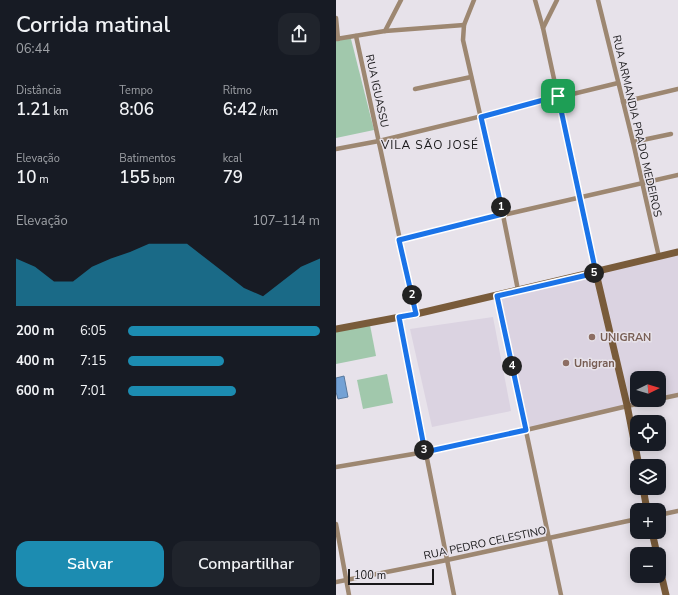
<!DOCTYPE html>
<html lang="pt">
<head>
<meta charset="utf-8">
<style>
  :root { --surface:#171b24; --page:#20242c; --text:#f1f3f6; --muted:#9ea1a6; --accent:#1c8cb1 }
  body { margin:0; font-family:"Nunito Sans",sans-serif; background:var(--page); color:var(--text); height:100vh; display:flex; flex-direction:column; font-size:15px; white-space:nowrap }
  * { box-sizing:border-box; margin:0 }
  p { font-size:13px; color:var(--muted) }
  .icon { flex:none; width:22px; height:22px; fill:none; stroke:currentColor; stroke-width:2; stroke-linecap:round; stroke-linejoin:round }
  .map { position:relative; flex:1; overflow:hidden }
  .side { display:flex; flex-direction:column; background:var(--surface); width:336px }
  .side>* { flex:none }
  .needle { width:26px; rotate:85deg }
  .buttons { position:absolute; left:294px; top:371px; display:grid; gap:8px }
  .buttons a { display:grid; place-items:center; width:36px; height:36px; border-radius:8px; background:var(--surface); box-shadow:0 2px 10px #0003; font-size:20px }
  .scale { position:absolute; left:12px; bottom:10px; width:86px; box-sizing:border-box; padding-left:4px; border:2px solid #181719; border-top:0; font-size:11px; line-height:14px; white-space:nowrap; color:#181719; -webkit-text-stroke:3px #e7e2ea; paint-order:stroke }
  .pin { position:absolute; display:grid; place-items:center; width:34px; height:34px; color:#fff; margin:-17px; border-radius:8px; box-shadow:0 2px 6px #0006 }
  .km { position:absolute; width:20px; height:20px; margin:-10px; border-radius:50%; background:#222; color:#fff; font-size:11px; line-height:20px; text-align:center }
  .round { display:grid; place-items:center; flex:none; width:42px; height:42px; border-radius:12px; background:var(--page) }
  .overview { display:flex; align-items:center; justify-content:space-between; height:68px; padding:0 16px }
  h1 { font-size:22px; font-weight:600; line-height:30px }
  .figures { display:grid; grid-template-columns:repeat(3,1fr); gap:6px; height:68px; padding:4px 16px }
  .figures div { display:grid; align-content:center }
  .figures b { font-size:17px; font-weight:600 }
  .figures small { font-size:11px; font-weight:400 }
  .figures p { font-size:11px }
  .chart { height:112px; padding:8px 16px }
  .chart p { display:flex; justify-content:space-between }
  .chart svg { width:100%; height:72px; margin-top:4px; fill:var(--accent); opacity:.7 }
  .cta { display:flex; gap:8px; margin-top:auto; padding:8px 16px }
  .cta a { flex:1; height:46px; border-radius:12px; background:var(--accent); color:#fff; font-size:16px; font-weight:600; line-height:46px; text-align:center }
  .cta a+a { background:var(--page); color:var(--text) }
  ul { padding:0 16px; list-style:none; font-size:13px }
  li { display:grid; grid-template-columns:64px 48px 1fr; align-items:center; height:30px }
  li i { height:10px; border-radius:5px; background:var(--accent) }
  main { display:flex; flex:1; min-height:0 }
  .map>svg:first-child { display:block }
</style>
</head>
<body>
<main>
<section class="side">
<div class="overview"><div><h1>Corrida matinal</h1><p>06:44</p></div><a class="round"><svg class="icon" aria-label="share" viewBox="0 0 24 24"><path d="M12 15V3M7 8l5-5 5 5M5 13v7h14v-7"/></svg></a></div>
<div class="figures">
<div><p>Distância</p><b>1.21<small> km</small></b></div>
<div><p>Tempo</p><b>8:06</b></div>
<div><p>Ritmo</p><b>6:42<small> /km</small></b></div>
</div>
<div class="figures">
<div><p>Elevação</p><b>10<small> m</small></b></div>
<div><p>Batimentos</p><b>155<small> bpm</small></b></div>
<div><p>kcal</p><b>79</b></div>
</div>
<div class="chart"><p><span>Elevação</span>107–114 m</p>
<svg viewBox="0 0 160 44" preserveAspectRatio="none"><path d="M0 44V15L10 20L20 29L30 29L40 20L50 15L60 11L70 6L80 6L90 6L100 15L110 24L120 33L130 38L140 29L150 20L160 15V44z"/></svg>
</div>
<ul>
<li><b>200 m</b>6:05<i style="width:100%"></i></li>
<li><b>400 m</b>7:15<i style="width:50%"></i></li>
<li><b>600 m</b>7:01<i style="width:56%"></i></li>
</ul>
<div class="cta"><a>Salvar</a><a>Compartilhar</a></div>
</section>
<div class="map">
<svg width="342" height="595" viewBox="0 0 342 595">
  <rect width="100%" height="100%" fill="#e7e2ea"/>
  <g fill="#dbd3e1">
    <polygon points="342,252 342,395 323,399 323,378 301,378 301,400 317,400 190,430 161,295"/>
    <polygon points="157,317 175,411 96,427 74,329"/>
  </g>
  <g fill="#a1c8ac">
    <polygon points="14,35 38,130 0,138 0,38"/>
    <polygon points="34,325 40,356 0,364 0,332"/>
    <polygon points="51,374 57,403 27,409 21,380"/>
  </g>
  <polygon fill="#73a1d5" stroke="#58789d" points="8,376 12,397 2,399 0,392 0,378"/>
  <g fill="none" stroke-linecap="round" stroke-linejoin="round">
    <g stroke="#9d8771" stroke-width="4.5">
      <polyline points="138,0 128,25 127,40 167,215 182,290"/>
      <polyline points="199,0 207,28"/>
      <polyline points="221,0 207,28 260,273"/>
      <polyline points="262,0 297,142 323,257"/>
      <polyline points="0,18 2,39"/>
      <polyline points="49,31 65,0"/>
      <polyline points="20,36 80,314"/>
      <polyline points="0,39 49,31 128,25"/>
      <polyline points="79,89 135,77"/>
      <polyline points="287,102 342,89"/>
      <polyline points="297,142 335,134"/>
      <polyline points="0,149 43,141 282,83"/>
      <polyline points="63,239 167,215 342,175"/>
      <polyline points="161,295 225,595"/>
      <polyline points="63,317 118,595"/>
      <polyline points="323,399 342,395"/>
      <polyline points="0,467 89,452 190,430 317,400"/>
      <polyline points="323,515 342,511"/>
      <polyline points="0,524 13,595"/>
      <polyline points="0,582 111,560 301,519"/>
    </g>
    <g stroke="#795b3a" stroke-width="7">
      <polyline points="260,273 291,405 303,466"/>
      <polyline points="0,329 80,314 161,295 342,252"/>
      <polyline points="307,488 311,510"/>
      <polyline points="316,532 321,554"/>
      <polyline points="323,565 330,595"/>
    </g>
  </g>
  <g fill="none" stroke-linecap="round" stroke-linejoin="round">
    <g stroke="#fff" stroke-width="8">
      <polygon id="route" points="222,96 260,273 161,296 190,430 89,452 63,317 80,314 63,240 167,214 145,117"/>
    </g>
    <use href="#route" stroke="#1a73e8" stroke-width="5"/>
  </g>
  <g fill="#8d6e63" stroke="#e7e2ea" stroke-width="1.5">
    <circle cx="256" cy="337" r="4"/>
    <circle cx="230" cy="363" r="4"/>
  </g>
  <g text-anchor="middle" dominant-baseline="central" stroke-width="3" stroke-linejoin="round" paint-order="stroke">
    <g font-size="11" fill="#181719" stroke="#e7e2ea">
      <text transform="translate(41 91) rotate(78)">RUA IGUASSU</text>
      <text transform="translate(301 126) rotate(77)">RUA ARMANDIA PRADO MEDEIROS</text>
      <text transform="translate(149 543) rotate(-12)">RUA PEDRO CELESTINO</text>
    </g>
    <g font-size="11" font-weight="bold" fill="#785e54" stroke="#e7e2ea" text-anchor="start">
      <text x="264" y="337">UNIGRAN</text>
      <text x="238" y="363">Unigran</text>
    </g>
    <g font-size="12" letter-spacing="1" fill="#181719" stroke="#e7e2ea">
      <text x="94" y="145">VILA SÃO JOSÉ</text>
    </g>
  </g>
</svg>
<div class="buttons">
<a><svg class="needle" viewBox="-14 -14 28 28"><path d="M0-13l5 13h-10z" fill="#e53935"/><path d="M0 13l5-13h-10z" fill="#9ea1a6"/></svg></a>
<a><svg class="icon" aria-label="locate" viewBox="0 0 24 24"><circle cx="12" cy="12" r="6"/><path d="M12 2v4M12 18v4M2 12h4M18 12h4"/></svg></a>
<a><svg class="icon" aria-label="layers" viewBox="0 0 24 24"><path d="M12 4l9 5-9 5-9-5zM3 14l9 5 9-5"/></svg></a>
<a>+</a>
<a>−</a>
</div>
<div class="scale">100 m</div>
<div class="pin" style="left:222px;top:96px;background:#1e9e55"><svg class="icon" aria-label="arrive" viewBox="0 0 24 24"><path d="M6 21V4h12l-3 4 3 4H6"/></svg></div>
<b class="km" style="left:165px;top:207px">1</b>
<b class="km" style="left:76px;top:295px">2</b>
<b class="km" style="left:88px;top:450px">3</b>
<b class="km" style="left:176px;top:366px">4</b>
<b class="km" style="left:258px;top:273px">5</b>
</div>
</main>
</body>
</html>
